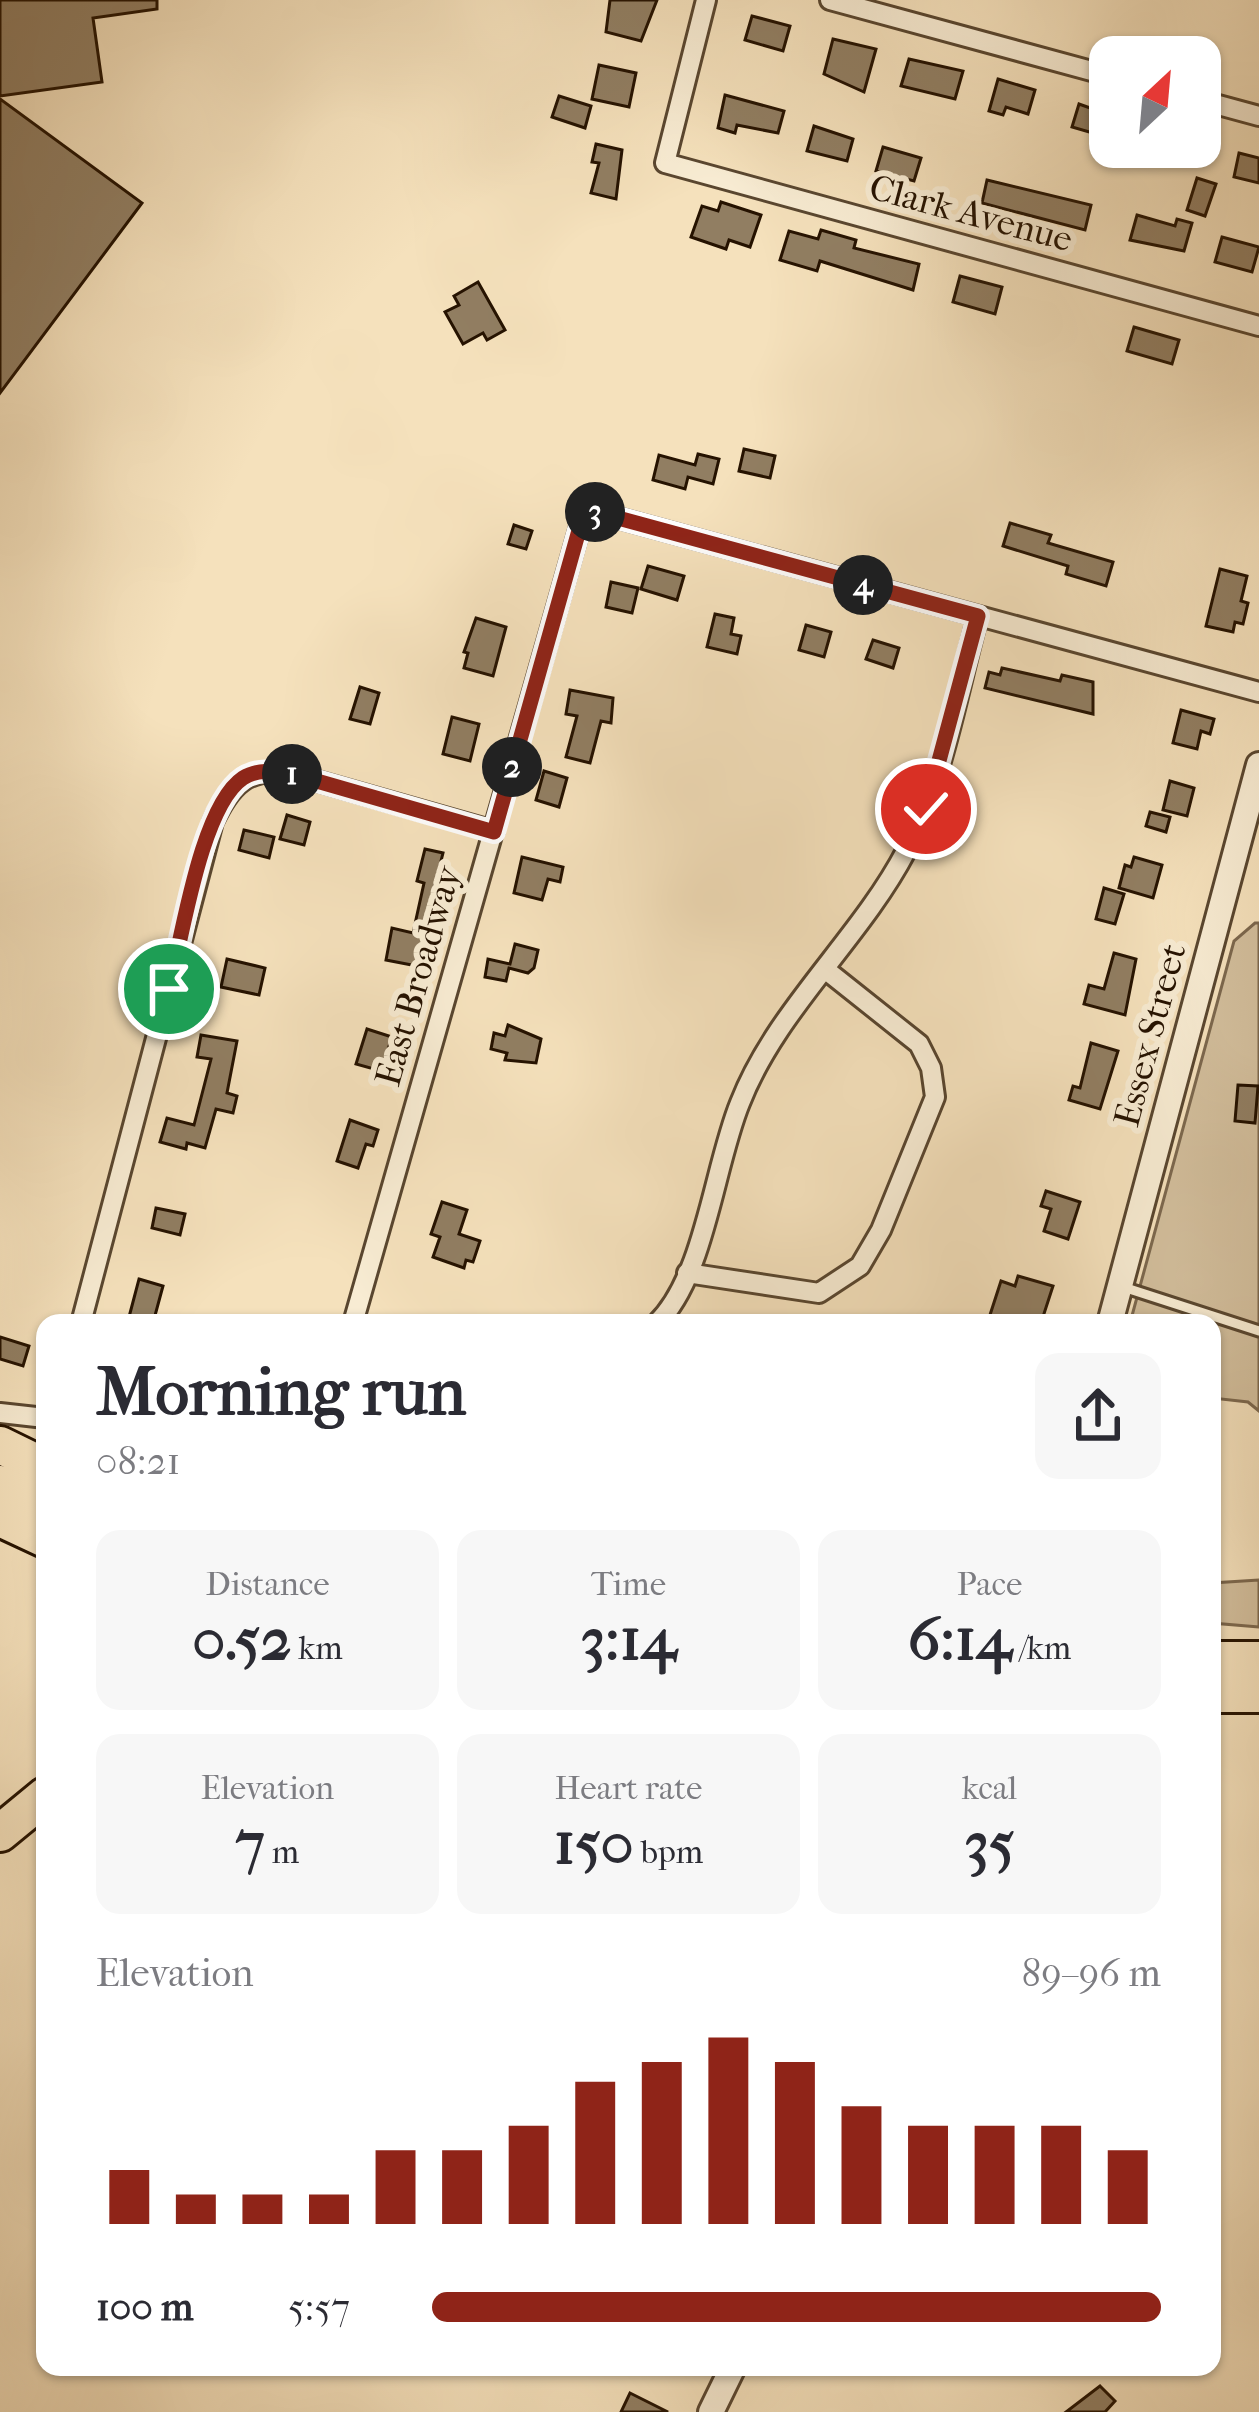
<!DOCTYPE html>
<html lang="en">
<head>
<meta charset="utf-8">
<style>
  :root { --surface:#fff; --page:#f7f7f7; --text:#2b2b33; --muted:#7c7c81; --accent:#8f2418 }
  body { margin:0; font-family:"IM FELL French Canon",serif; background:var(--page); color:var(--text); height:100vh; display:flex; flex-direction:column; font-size:45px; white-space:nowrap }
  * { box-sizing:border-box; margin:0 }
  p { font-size:39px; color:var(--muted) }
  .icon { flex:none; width:66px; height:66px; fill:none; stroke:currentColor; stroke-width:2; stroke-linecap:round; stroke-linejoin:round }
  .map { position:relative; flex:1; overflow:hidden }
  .drawer { position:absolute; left:36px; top:1314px; width:1185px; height:1062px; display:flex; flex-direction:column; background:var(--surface); border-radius:24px; box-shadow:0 3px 9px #0004 }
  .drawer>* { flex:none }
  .needle { width:78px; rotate:26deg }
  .controls { position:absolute; left:1089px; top:36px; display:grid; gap:24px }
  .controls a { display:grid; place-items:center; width:132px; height:132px; border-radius:24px; background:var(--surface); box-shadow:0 3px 9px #0004; font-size:60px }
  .pin { position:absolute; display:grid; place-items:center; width:102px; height:102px; color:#fff; margin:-51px; border:6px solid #fff; border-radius:50%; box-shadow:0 3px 12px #0007 }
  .km { position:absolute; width:60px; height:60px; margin:-30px; border-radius:50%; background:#222; color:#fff; font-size:33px; line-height:60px; text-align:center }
  .round { display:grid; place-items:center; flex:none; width:126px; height:126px; border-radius:24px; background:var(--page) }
  .headline { display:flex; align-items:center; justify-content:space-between; height:204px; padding:0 60px }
  h1 { font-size:66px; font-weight:700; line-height:90px }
  .metrics { display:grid; grid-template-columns:repeat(3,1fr); gap:18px; height:204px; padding:12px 60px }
  .metrics div { display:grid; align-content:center; border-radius:24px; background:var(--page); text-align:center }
  .metrics b { font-size:60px; font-weight:700 }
  .metrics small { font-size:33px; font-weight:400 }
  .metrics p { font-size:33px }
  .chart { height:336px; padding:24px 60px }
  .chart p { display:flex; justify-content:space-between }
  .chart svg { width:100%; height:216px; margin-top:12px; stroke:var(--accent); stroke-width:6 }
  ul { padding:0 60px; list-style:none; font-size:39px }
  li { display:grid; grid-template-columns:192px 144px 1fr; align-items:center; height:90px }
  li i { height:30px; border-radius:15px; background:var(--accent) }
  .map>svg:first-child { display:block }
</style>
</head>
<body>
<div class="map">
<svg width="1259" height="2412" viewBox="0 0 1259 2412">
  <rect width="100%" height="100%" fill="#f5e1bc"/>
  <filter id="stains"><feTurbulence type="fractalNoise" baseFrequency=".00167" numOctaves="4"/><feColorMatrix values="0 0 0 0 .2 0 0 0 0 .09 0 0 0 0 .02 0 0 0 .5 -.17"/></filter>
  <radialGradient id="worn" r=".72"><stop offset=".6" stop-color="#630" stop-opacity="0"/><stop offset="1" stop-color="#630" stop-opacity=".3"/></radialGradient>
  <g fill="#d2be9c" stroke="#7c684e" stroke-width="3">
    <polygon points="1255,923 1259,923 1259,1411 1248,1402 1212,1398 1212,1323 1130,1323 1234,941"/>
    <polygon points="1259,1580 1259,1627 1212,1623 1212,1583"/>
  </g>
  <g fill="#917e62" stroke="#251200" stroke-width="3">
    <polygon points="0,0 157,0 157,9 93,18 102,82 0,96"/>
    <polygon points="610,0 657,0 641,41 606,32"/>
    <polygon points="752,16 790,26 783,51 745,40"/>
    <polygon points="833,39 876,49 864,92 824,74"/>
    <polygon points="909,59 963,71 955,99 901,86"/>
    <polygon points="599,65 636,73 629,107 592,99"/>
    <polygon points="998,79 1035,90 1028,114 1006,107 1003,115 989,111"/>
    <polygon points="725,95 784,111 778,133 737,125 735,133 718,128"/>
    <polygon points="559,96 591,106 585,128 552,117"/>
    <polygon points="0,99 142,203 0,393"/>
    <polygon points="1079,104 1110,115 1110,138 1072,127"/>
    <polygon points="814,126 853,139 847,161 807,151"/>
    <polygon points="596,144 622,150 616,199 591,193 599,163 592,162"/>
    <polygon points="883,147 921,158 914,181 876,171"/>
    <polygon points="1143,147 1193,147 1188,165"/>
    <polygon points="1239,153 1259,158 1259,183 1234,177"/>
    <polygon points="1197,178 1216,184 1205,216 1187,210"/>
    <polygon points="987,180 1091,205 1085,230 982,203"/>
    <polygon points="721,202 761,215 750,247 729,240 726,249 691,237 702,206 718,211"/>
    <polygon points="1137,215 1175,226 1177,219 1192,223 1184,251 1130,240"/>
    <polygon points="821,230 856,240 854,248 919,264 913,290 820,261 817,271 780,260 789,231 818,239"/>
    <polygon points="1222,237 1259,247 1252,272 1215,262"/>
    <polygon points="960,276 1002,287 995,314 953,302"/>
    <polygon points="478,282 505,330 487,340 483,333 463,344 445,312 459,305 454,296"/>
    <polygon points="1134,327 1179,340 1172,364 1127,351"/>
    <polygon points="744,449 775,456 770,478 739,471"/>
    <polygon points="698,454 719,459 713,484 688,477 685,489 653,480 659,455 695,465"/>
    <polygon points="1010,523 1051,535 1048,543 1113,562 1106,586 1066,574 1068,566 1003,546"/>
    <polygon points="514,525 532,531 526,549 508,544"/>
    <polygon points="648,566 684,576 677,600 641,589"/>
    <polygon points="1220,569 1247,576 1241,601 1248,603 1243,624 1235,622 1233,632 1206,626"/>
    <polygon points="611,582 638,588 632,613 606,607"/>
    <polygon points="715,614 734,618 731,634 741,636 737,654 707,647"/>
    <polygon points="476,618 506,627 493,676 464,668 468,653 464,652"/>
    <polygon points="806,625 831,632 824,657 799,650"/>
    <polygon points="873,640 899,648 893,668 866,659"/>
    <polygon points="1002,668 1060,681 1062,675 1093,682 1093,714 985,688 989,672 1000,675"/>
    <polygon points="360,687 379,693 370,724 350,719"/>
    <polygon points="570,690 613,698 611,723 601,721 590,763 566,757 577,716 566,714"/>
    <polygon points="1181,710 1214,719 1210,734 1201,731 1197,749 1173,743"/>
    <polygon points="452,717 479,724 470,761 443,754"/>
    <polygon points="544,771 567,778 559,807 536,800"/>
    <polygon points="1170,781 1194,788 1187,816 1163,810"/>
    <polygon points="1150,812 1170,817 1166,832 1146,826"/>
    <polygon points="287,815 310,822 304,845 280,839"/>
    <polygon points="244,830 274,837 269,858 239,850"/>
    <polygon points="425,849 443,853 435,885 445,887 439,916 432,914 422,967 386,960 392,928 413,933 424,883 417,881"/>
    <polygon points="522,857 563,867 560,882 548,879 542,900 514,893"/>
    <polygon points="1134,857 1162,865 1153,898 1119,888 1125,865 1131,867"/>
    <polygon points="1104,888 1124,894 1115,924 1096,919"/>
    <polygon points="515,944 538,950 534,968 528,973 509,968 506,981 485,977 488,959 510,964"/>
    <polygon points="1114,953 1136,959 1125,1015 1084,1004 1089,985 1104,989"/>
    <polygon points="227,959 265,968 259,995 221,987"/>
    <polygon points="508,1025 541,1039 536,1063 505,1060 507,1053 491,1049 494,1033 505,1036"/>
    <polygon points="367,1029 392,1037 381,1071 356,1064"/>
    <polygon points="201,1035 237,1041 227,1093 237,1096 233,1113 216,1109 205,1148 187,1143 186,1149 160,1142 167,1118 194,1125 211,1059 197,1057"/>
    <polygon points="1091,1043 1118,1051 1100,1109 1069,1100 1073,1086 1080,1088"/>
    <polygon points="1238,1085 1258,1086 1255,1123 1235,1121"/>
    <polygon points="350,1120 378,1130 373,1146 366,1144 358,1168 337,1161"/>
    <polygon points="1046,1191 1080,1202 1068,1239 1044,1231 1051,1209 1041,1206"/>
    <polygon points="442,1202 467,1210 459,1234 480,1241 473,1262 466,1260 464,1268 433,1257 440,1237 431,1234"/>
    <polygon points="156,1208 185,1214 180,1235 152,1228"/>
    <polygon points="1018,1276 1053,1286 1041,1323 989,1318 1001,1281 1015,1286"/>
    <polygon points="139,1279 163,1286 153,1323 129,1317"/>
    <polygon points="0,1337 29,1346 23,1366 0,1359"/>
    <polygon points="1100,2386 1115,2401 1105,2412 1066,2412"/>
    <polygon points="630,2393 668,2412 621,2412"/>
  </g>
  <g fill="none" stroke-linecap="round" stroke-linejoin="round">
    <g stroke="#59462f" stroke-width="15">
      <polyline id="service" points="1120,1286 1259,1331"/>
    </g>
    <g stroke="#59462f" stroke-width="24">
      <g id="minor">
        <polyline points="706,0 665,163 1259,326"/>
        <polyline points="830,0 1110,76"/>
        <polyline points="1200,100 1259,116"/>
        <polyline points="687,1273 819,1293 860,1266 881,1230 935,1097 931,1068 919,1044 826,970"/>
        <path d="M81,1323L213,822C230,786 247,767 289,773L494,831"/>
        <polyline points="353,1323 585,509 1259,692"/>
        <path d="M657,1323C705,1276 714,1166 740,1103C776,1010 860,939 906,851C943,780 957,694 978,616"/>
        <polyline points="0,1413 45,1418"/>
      </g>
    </g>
    <g stroke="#59462f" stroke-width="30">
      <g id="tertiary">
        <polyline points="1110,1323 1259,765"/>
        <polyline points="711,2412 733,2367"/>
      </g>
    </g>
    <g stroke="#251200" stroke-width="42">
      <g id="motorway">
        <polyline points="0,1445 45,1467"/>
        <polyline points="0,1484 45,1506"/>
        <polyline points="0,1518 45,1539"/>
        <polyline points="1212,1660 1259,1660"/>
        <polyline points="1212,1694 1259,1694"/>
        <polyline points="0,1833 45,1796"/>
      </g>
    </g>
    <use href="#service" stroke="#f8ecd3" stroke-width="9"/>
    <use href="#minor" stroke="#f8ecd3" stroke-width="18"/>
    <use href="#tertiary" stroke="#f8ecd3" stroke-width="24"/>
    <use href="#motorway" stroke="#f5e1bc" stroke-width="36"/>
  </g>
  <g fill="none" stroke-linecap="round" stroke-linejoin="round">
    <g stroke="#fff" stroke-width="24">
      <path id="route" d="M169,989C182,938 201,806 243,778C257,769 273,771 289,773L494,832L585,509L978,616L926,809"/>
    </g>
    <use href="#route" stroke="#8f2418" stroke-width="15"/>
  </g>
  <g text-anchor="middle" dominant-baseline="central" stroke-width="12" stroke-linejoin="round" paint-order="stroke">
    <g font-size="36" fill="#251200" stroke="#f8ecd3">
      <text transform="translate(971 213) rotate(15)">Clark Avenue</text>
      <text transform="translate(418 976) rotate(-74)">East Broadway</text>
      <text transform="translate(1150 1035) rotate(-75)">Essex Street</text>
    </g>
  </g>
  <rect width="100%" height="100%" filter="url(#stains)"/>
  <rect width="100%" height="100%" fill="url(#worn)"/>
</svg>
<div class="controls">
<a><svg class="needle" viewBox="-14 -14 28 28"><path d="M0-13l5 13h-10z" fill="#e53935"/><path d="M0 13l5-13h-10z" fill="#7c7c81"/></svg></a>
</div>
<div class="pin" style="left:169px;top:989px;background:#1e9e55"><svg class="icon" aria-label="arrive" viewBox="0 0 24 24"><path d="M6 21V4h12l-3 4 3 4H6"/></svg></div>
<div class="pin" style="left:926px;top:809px;background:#d93025"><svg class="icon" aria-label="check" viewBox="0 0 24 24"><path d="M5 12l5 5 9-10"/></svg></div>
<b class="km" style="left:292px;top:774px">1</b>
<b class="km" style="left:512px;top:767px">2</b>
<b class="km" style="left:595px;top:512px">3</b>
<b class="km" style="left:863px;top:585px">4</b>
<section class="drawer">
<div class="headline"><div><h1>Morning run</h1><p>08:21</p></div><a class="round"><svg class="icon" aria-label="share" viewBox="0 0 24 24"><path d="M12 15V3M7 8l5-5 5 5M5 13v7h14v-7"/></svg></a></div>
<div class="metrics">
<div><p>Distance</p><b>0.52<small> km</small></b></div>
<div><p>Time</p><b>3:14</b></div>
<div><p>Pace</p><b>6:14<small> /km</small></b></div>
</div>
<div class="metrics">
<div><p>Elevation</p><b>7<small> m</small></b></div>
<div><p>Heart rate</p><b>150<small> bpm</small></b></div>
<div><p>kcal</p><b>35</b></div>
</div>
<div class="chart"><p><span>Elevation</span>89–96 m</p>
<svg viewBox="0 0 160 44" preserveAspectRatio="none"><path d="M5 44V33M15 44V38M25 44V38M35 44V38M45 44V29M55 44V29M65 44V24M75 44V15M85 44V11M95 44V6M105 44V11M115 44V20M125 44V24M135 44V24M145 44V24M155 44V29"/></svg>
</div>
<ul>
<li><b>100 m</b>5:57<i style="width:100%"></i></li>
</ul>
</section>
</div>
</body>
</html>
